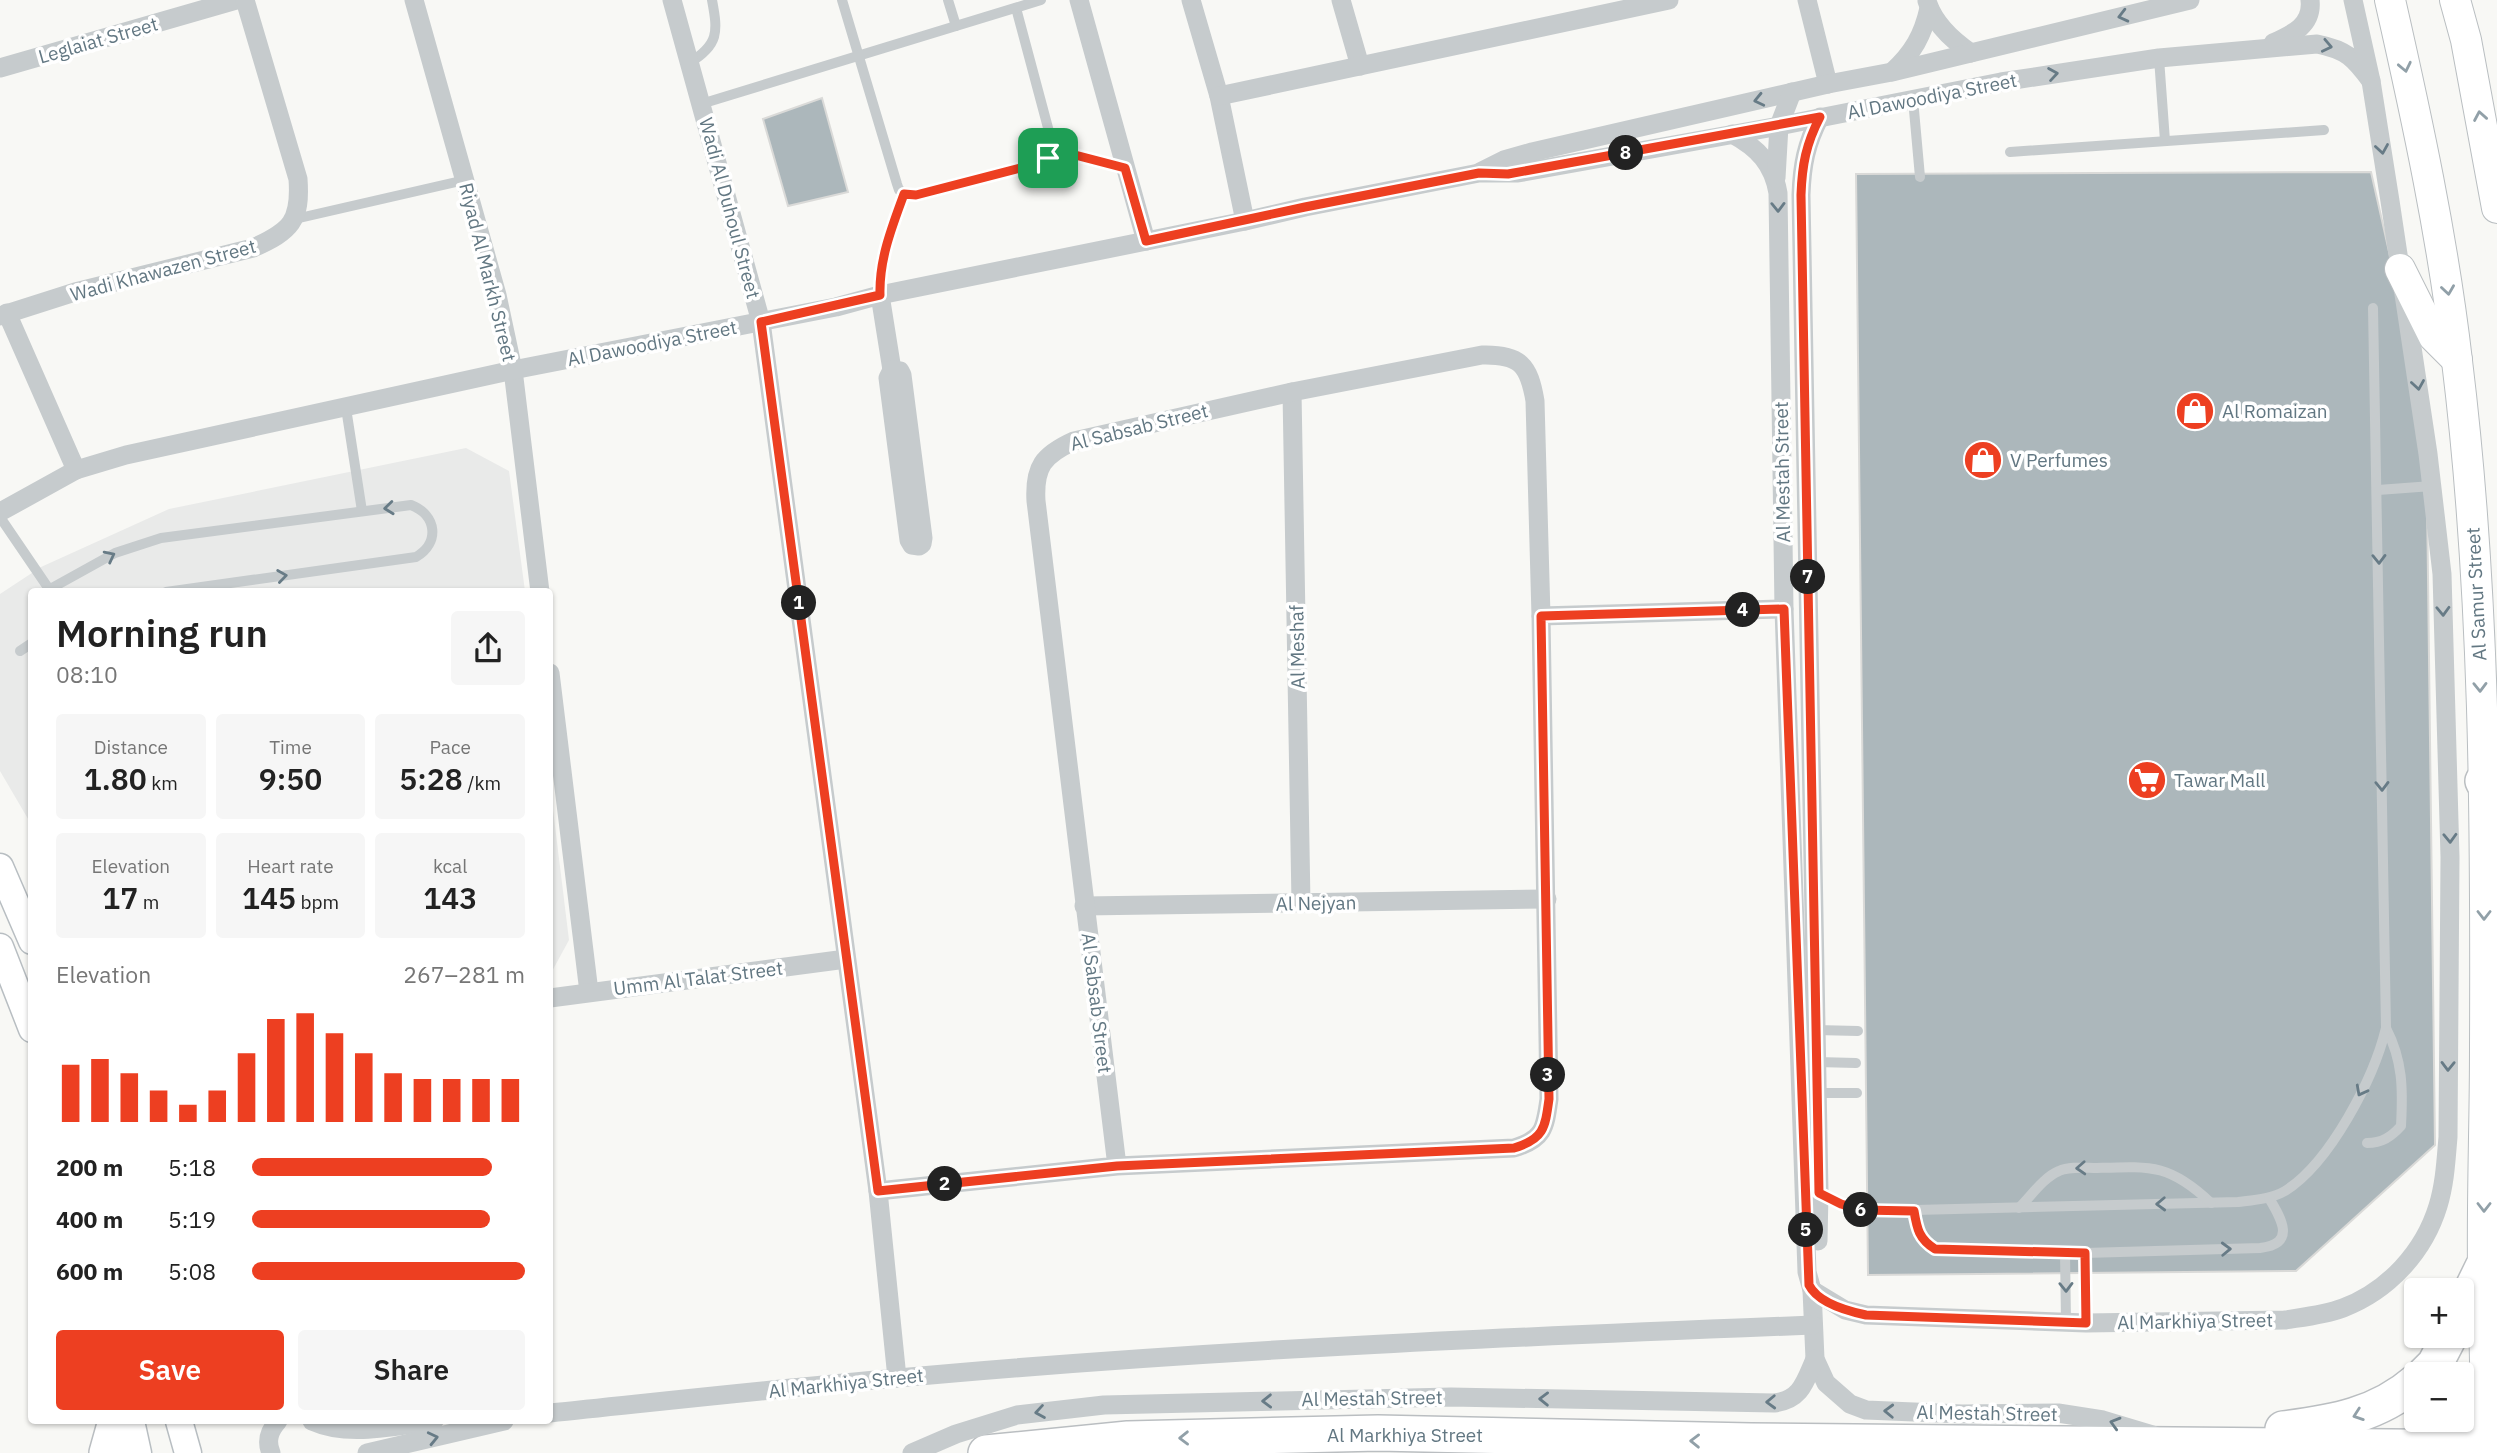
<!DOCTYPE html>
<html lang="en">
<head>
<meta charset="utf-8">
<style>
  :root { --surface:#fff; --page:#f6f6f6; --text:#222; --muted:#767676; --accent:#ed3f21 }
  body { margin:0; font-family:"IBM Plex Sans",sans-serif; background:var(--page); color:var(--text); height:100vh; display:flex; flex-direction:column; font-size:26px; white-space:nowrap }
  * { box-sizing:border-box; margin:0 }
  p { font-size:23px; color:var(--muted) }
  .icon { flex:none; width:38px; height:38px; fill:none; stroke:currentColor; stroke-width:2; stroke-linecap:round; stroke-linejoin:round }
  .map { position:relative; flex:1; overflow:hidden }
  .sheet { position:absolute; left:28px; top:588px; width:525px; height:836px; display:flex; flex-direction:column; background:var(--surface); border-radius:7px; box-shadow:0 2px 5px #0004 }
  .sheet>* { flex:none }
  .controls { position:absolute; left:2404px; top:1278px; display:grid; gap:14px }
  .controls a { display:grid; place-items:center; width:70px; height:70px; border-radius:7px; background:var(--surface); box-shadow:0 2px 5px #0004; font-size:35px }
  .pin { position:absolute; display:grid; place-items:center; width:60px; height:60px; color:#fff; margin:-30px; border-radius:14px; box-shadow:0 4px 10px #0006 }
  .km { position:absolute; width:35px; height:35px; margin:-18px; border-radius:50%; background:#222; color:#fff; font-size:19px; line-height:35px; text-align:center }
  .round { display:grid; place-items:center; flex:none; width:74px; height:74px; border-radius:7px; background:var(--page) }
  .overview { display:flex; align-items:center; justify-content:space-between; height:119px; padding:0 28px }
  h1 { font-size:38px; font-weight:600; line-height:52px }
  .metrics { display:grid; grid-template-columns:repeat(3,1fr); gap:10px; height:119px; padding:7px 28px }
  .metrics div { display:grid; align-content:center; border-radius:7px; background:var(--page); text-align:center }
  .metrics b { font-size:30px; font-weight:600 }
  .metrics small { font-size:19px; font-weight:400 }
  .metrics p { font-size:19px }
  .chart { height:196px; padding:14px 28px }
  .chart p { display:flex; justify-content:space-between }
  .chart svg { width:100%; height:126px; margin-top:7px; stroke:var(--accent); stroke-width:6 }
  .primary-button { display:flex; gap:14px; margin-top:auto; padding:14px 28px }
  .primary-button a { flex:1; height:80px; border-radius:7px; background:var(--accent); color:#fff; font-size:28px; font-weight:600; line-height:80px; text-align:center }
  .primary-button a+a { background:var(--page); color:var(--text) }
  ul { padding:0 28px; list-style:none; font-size:23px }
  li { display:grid; grid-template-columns:112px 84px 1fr; align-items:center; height:52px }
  li i { height:18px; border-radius:9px; background:var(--accent) }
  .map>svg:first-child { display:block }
</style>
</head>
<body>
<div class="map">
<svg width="2497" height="1453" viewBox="0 0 2497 1453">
  <rect width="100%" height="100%" fill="#f8f8f5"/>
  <g fill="#e9eae9">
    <polygon points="466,448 509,471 525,591 32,592 31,824 0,771 0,594 41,567 169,509"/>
    <polygon points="550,785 569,940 550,975"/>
  </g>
  <g fill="#acb7bb" stroke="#dadad8" stroke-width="2">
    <polygon points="822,98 848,192 788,206 763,119"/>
    <polygon points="2371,172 2426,415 2435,1145 2296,1271 1868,1275 1856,174"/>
  </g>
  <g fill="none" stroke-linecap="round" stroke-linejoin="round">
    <g stroke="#b8bec2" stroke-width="29">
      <g id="secondary">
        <polyline points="0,867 32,941"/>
        <polyline points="0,947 32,1029"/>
        <polyline points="131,1421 138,1453"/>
        <polyline points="179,1421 188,1453"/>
      </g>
    </g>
    <g stroke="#b9bec1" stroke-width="32">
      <g id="primary">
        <path d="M2390,0C2417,119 2443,239 2457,361C2485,588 2486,820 2485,1049C2485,1123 2482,1196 2483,1270C2484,1331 2486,1392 2487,1453"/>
        <polyline points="2455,0 2466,40 2497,208"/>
        <polyline points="2400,269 2434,337 2457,360"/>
      </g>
    </g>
    <g stroke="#babec1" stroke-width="38">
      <g id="highway">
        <polyline points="2483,781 2497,806"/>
        <polyline points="2462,1310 2483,1267"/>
        <polyline points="2425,1374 2435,1364 2450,1335"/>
        <path d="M2283,1429C2333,1423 2378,1415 2417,1381"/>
        <polyline points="107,1453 116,1421"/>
        <polyline points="986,1453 1128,1439 1378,1433 1751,1441 2497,1448"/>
      </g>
    </g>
    <g stroke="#c6cbcd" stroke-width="10">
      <path d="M842,0L897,184L899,190L910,196L1040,163C1050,156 1052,151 1051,139L1016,8"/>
      <polyline points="948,0 956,26"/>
      <polyline points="2159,58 2165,141"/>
      <path d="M689,63C719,45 718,32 712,0"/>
      <polyline points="1913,99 1920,177"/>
      <polyline points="701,104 1041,0"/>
      <polyline points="1051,149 1125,168"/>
      <polyline points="2010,152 2324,130"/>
      <polyline points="295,219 465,180"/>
      <path d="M880,295C879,259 892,227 904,194"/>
      <polyline points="346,408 362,511"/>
      <polyline points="2378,490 2432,486"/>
      <polyline points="0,517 51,592"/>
      <path d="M50,589L115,553L161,538L411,505C437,515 440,543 416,557L166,592"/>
      <polyline points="20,651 32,643"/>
      <polyline points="1816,1030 1858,1031"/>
      <polyline points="1817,1062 1856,1063"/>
      <polyline points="1818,1093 1857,1093"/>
      <path d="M2367,1143C2382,1143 2391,1137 2401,1126C2403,1089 2403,1061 2386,1028"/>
      <path d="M1816,1193L1853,1208L1876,1211L2238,1202C2254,1200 2271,1199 2285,1191C2330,1163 2374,1078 2386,1028L2373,308"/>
      <path d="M2019,1208C2031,1196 2044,1177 2059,1171C2070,1166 2085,1168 2097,1168C2151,1166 2170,1164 2211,1203"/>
      <path d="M1914,1211C1917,1234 1921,1247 1946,1251L2085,1253L2260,1248C2297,1244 2281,1218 2269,1198"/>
      <polyline points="2065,1252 2066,1322"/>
      <polyline points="2085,1253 2086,1323"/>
    </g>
    <g stroke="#c6cbcd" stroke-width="19">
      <polyline points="414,0 497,295 513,370 540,592"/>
      <polyline points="672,0 761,322 878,1191 897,1378"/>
      <polyline points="1079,0 1146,241"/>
      <polyline points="1191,0 1219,96 1245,221"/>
      <polyline points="1341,0 1360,66"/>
      <polyline points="1807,0 1828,84"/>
      <path d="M1927,1C1934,24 1952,40 1971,53"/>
      <path d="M2273,43C2293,34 2313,25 2310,0"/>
      <polyline points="0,68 236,0"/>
      <path d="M1892,72C1913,53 1923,35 1929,8"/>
      <polyline points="1219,96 1669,0"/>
      <path d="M1732,134C1758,148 1773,164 1778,193L1784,609L1807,1272L1812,1290L1815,1359L1826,1383L1850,1404L1866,1410L1962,1414L2058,1413L2103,1420L2153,1435"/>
      <polyline points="1480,172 1504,160 1532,152 1828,84 1892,72 2190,0"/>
      <polyline points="1776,178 1779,126 1792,92"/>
      <polyline points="880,295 892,370"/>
      <polyline points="7,313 76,470"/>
      <path d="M0,316L75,292L253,248C291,231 301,221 298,179L245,0"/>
      <polygon points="892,370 900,371 902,375 923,538 922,544 919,546 912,545 909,540 888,378"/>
      <polyline points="1292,392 1301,903"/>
      <path d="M0,512L76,470L126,455L513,370L836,307L880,295L1245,221L1305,207L1479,173H1518L1779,126L2001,82L2159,58L2317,44C2347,50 2354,58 2371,81"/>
      <polyline points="1541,616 1784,609"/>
      <polyline points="550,673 589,992"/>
      <polyline points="1084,906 1547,899"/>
      <polyline points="550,998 846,959"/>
      <path d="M878,1191L1117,1166L1514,1148C1544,1139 1545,1128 1549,1099L1541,616L1535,401C1529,365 1520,354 1482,355L1292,392L1074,441C1043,455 1034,467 1036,501L1117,1166"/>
      <path d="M1818,1241L1819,1193L1801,195C1802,165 1806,144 1820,117"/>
      <path d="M1812,1290L1845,1310L1866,1315L2086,1323L2285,1320C2304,1317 2324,1315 2343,1308C2388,1291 2424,1252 2438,1206C2445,1183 2446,1160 2448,1137L2450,857L2442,574L2428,454L2390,201L2371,81L2353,0"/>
      <path d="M550,1413C666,1401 782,1388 898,1378C1202,1350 1508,1337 1813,1325"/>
      <path d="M312,1421C350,1438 395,1425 434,1421"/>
      <path d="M271,1453C266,1441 269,1431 278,1421"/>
      <polyline points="367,1453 504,1421"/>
      <path d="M912,1453L956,1434L1017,1415L1104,1405L1451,1397L1774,1403C1801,1400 1805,1382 1815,1359"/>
    </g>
    <use href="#secondary" stroke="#fff" stroke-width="26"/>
    <use href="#primary" stroke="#fff" stroke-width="30"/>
    <use href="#highway" stroke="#fff" stroke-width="35"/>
  </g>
  <defs><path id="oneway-chevron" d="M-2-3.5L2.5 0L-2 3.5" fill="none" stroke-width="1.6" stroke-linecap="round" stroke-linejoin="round" transform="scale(1.75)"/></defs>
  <g stroke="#677b86">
    <use href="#oneway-chevron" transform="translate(2123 16) rotate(166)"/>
    <use href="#oneway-chevron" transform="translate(2327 46) rotate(12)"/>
    <use href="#oneway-chevron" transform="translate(2053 74) rotate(-9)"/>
    <use href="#oneway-chevron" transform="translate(1759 100) rotate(167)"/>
    <use href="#oneway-chevron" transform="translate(2382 149) rotate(81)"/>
    <use href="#oneway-chevron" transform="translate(1778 207) rotate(89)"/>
    <use href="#oneway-chevron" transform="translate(2418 385) rotate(81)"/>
    <use href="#oneway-chevron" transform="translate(389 508) rotate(174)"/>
    <use href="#oneway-chevron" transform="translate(110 556) rotate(-27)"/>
    <use href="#oneway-chevron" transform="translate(2379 559) rotate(89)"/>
    <use href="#oneway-chevron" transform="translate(282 576) rotate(-8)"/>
    <use href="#oneway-chevron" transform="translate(2443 611) rotate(88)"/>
    <use href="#oneway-chevron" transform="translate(2382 786) rotate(89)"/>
    <use href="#oneway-chevron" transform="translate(2450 838) rotate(88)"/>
    <use href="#oneway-chevron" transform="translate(2448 1066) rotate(91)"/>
    <use href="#oneway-chevron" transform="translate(2361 1091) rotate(118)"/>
    <use href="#oneway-chevron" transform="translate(2081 1168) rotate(177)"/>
    <use href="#oneway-chevron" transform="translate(2161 1204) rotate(178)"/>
    <use href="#oneway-chevron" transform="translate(2226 1249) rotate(-2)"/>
    <use href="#oneway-chevron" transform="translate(2066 1287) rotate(89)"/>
    <use href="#oneway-chevron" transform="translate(1544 1399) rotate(-179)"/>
    <use href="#oneway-chevron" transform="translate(1267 1401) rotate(179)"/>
    <use href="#oneway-chevron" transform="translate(1771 1402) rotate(178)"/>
    <use href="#oneway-chevron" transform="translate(1889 1411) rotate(-178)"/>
    <use href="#oneway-chevron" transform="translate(1040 1412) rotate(171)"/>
    <use href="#oneway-chevron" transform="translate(2115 1423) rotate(-164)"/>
    <use href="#oneway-chevron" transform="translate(433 1438) rotate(-13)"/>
  </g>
  <g stroke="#91a0a8">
    <use href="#oneway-chevron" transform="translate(2405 67) rotate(78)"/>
    <use href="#oneway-chevron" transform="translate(2480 116) rotate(-100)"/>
    <use href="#oneway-chevron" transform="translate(2448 290) rotate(82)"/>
    <use href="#oneway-chevron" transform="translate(2480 687) rotate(89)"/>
    <use href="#oneway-chevron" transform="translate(2484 915) rotate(90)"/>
    <use href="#oneway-chevron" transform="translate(2484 1207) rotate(90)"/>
    <use href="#oneway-chevron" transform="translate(2358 1415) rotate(161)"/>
    <use href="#oneway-chevron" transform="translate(1184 1438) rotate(179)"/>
    <use href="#oneway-chevron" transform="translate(1695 1441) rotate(-179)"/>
  </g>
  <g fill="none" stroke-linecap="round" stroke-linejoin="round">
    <g stroke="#fff" stroke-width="14">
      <path id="route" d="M1820,117C1806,144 1802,165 1801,195L1819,1193L1841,1204L1861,1210L1914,1211C1917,1229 1919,1239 1935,1249L2085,1253L2086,1323L1866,1315C1847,1311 1818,1303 1809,1285L1784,609L1541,616L1549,1099C1545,1128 1544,1139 1514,1148L1117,1166L878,1191L761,322L880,295C879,259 892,227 904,194L916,195L1040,163L1048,158L1052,149L1125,168L1146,241L1305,207L1479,173L1508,174Z"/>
    </g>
    <use href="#route" stroke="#ed3f21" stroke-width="9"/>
  </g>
  <defs>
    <g id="shop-disc" transform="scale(2.0125)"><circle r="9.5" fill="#ed3f21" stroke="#fff"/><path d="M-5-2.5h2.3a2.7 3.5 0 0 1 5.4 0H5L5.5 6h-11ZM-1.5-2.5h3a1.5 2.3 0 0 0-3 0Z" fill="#fff"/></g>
    <g id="supermarket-disc" transform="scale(2.0125)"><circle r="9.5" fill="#ed3f21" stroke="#fff"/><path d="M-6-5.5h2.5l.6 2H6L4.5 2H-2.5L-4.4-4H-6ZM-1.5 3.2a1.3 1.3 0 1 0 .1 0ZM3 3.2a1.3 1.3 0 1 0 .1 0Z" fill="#fff"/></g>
  </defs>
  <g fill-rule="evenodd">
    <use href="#shop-disc" x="2195" y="411"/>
    <use href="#shop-disc" x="1983" y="460"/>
    <use href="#supermarket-disc" x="2147" y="780"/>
  </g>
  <g text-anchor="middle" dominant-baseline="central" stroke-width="7" stroke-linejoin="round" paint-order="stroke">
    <g font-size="19" fill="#627782" stroke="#fff">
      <text transform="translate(98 40) rotate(-16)">Leglaiat Street</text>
      <text transform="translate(1932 96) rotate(-11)">Al Dawoodiya Street</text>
      <text transform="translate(730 208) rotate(75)">Wadi Al Duhoul Street</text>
      <text transform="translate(163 270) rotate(-15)">Wadi Khawazen Street</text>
      <text transform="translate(488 272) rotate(76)">Riyad Al Markh Street</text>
      <text transform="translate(652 343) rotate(-11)">Al Dawoodiya Street</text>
      <text transform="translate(1139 427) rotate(-14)">Al Sabsab Street</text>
      <text transform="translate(1782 472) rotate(-91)">Al Mestah Street</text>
      <text transform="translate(2476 594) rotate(-93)">Al Samur Street</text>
      <text transform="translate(1297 647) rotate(-91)">Al Meshaf</text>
      <text transform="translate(1316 903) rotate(-1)">Al Nejyan</text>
      <text transform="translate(698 978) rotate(-7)">Umm Al Talat Street</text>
      <text transform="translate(1097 1003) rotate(83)">Al Sabsab Street</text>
      <text transform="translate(2195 1321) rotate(-1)">Al Markhiya Street</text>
      <text transform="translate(846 1383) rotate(-6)">Al Markhiya Street</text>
      <text transform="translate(1372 1398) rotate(-1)">Al Mestah Street</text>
      <text transform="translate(1987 1413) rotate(1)">Al Mestah Street</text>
      <text x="1405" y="1435">Al Markhiya Street</text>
    </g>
    <g font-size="19" fill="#627782" stroke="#fff" text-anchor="start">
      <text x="2222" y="411">Al Romaizan</text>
      <text x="2010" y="460">V Perfumes</text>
      <text x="2174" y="780">Tawar Mall</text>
    </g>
  </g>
</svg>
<div class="controls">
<a>+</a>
<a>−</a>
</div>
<div class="pin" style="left:1048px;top:158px;background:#1e9e55"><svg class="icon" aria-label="arrive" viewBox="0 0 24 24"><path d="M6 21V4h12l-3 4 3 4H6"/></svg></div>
<b class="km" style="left:799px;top:603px">1</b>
<b class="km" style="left:945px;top:1184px">2</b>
<b class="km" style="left:1548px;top:1075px">3</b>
<b class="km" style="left:1743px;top:610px">4</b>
<b class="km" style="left:1806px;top:1230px">5</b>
<b class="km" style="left:1861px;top:1210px">6</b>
<b class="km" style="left:1808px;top:577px">7</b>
<b class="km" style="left:1626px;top:153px">8</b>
<section class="sheet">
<div class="overview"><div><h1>Morning run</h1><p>08:10</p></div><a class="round"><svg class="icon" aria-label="share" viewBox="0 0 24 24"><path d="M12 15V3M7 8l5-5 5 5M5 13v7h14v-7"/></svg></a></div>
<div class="metrics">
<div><p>Distance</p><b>1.80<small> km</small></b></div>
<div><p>Time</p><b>9:50</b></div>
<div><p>Pace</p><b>5:28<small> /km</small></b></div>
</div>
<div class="metrics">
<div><p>Elevation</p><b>17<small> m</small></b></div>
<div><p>Heart rate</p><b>145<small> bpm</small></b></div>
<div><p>kcal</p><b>143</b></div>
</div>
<div class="chart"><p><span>Elevation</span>267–281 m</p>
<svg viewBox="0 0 160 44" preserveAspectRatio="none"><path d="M5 44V24M15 44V22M25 44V27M35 44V33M45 44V38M55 44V33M65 44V20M75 44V8M85 44V6M95 44V13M105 44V20M115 44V27M125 44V29M135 44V29M145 44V29M155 44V29"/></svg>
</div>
<ul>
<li><b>200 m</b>5:18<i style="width:88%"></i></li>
<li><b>400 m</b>5:19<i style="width:87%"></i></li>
<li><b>600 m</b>5:08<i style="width:100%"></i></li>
</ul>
<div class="primary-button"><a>Save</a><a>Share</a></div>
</section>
</div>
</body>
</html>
